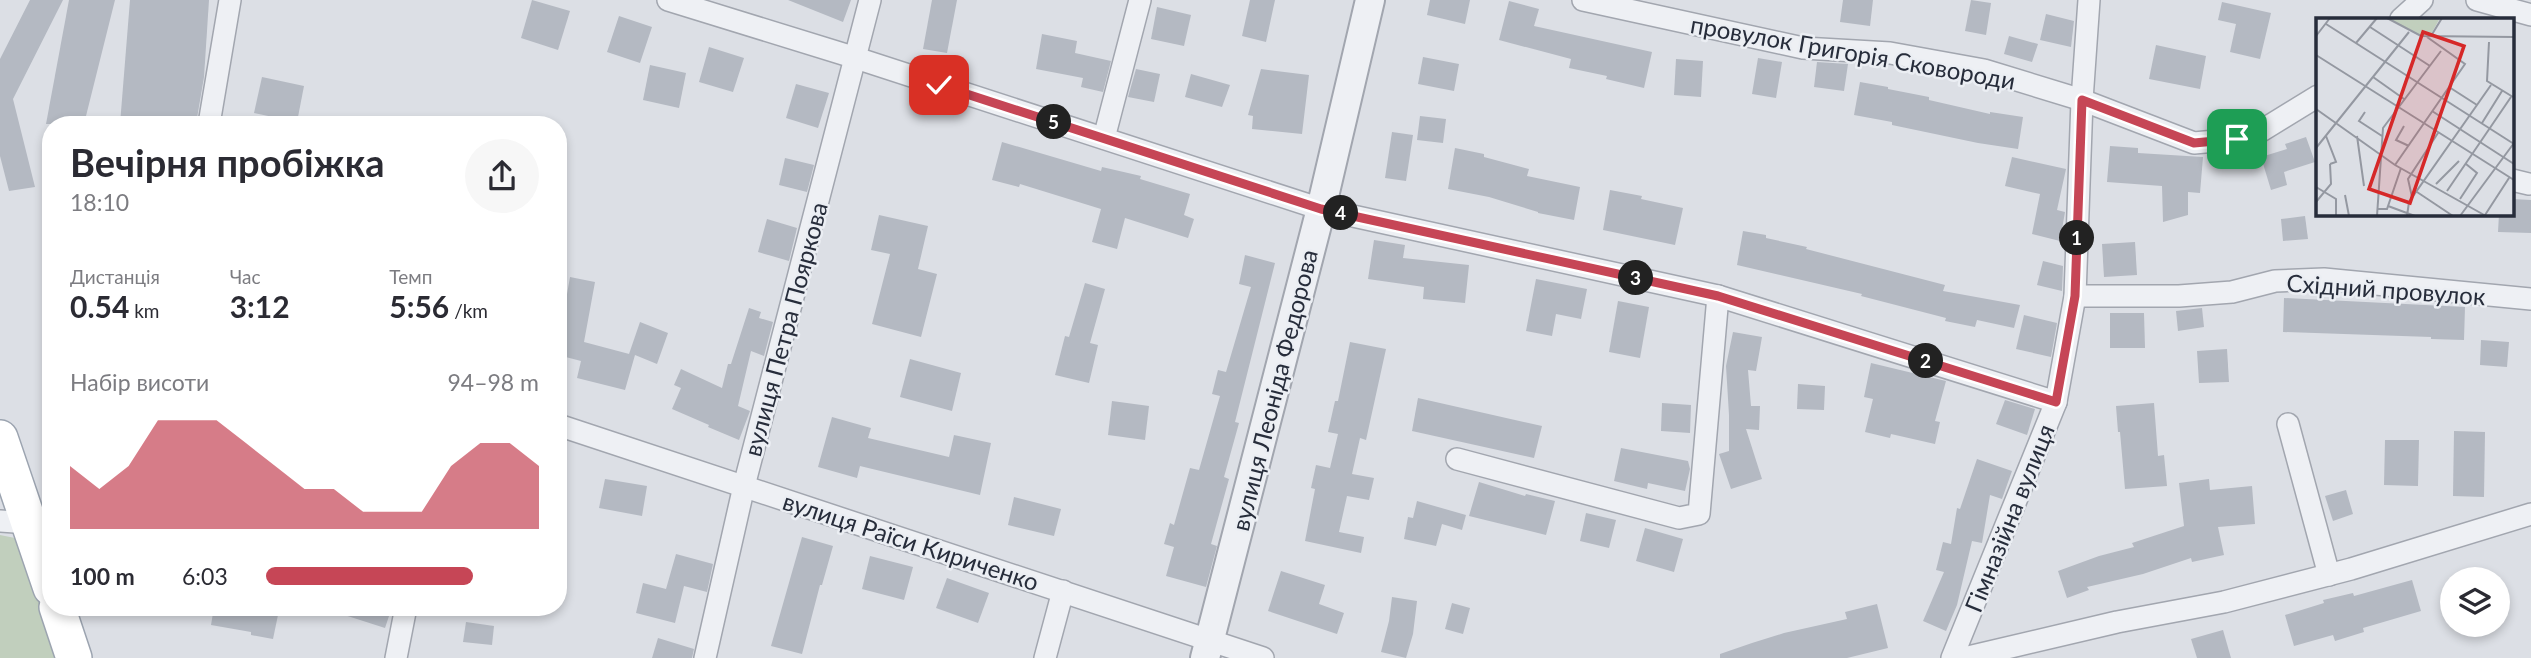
<!DOCTYPE html>
<html lang="uk">
<head>
<meta charset="utf-8">
<style>
  :root { --surface:#fff; --page:#f7f7f7; --text:#2b2b33; --muted:#7c7c81; --accent:#c64656 }
  body { margin:0; font-family:Lato,sans-serif; background:var(--page); color:var(--text); height:100vh; display:flex; flex-direction:column; font-size:26px; white-space:nowrap }
  * { box-sizing:border-box; margin:0 }
  p { font-size:23px; color:var(--muted) }
  .icon { flex:none; width:38px; height:38px; fill:none; stroke:currentColor; stroke-width:2; stroke-linecap:round; stroke-linejoin:round }
  .map { position:relative; flex:1; overflow:hidden }
  .panel { position:absolute; left:42px; top:116px; width:525px; height:500px; display:flex; flex-direction:column; background:var(--surface); border-radius:28px; box-shadow:0 4px 10px #0003 }
  .panel>* { flex:none }
  .buttons { position:absolute; left:2440px; top:567px; display:grid; gap:14px }
  .buttons a { display:grid; place-items:center; width:70px; height:70px; border-radius:50%; background:var(--surface); box-shadow:0 4px 10px #0003; font-size:35px }
  .pin { position:absolute; display:grid; place-items:center; width:60px; height:60px; color:#fff; margin:-30px; border-radius:14px; box-shadow:0 4px 10px #0006 }
  .km { position:absolute; width:35px; height:35px; margin:-18px; border-radius:50%; background:#222; color:#fff; font-size:19px; line-height:35px; text-align:center }
  .round { display:grid; place-items:center; flex:none; width:74px; height:74px; border-radius:37px; background:var(--page) }
  .summary { display:flex; align-items:center; justify-content:space-between; height:119px; padding:0 28px }
  h1 { font-size:38px; font-weight:700; line-height:52px }
  .figures { display:grid; grid-template-columns:repeat(3,1fr); gap:10px; height:119px; padding:7px 28px }
  .figures div { display:grid; align-content:center }
  .figures b { font-size:30px; font-weight:700 }
  .figures small { font-size:19px; font-weight:400 }
  .figures p { font-size:19px }
  .chart { height:196px; padding:14px 28px }
  .chart p { display:flex; justify-content:space-between }
  .chart svg { width:100%; height:126px; margin-top:7px; fill:var(--accent); opacity:.7 }
  ul { padding:0 28px; list-style:none; font-size:23px }
  li { display:grid; grid-template-columns:112px 84px 1fr; align-items:center; height:52px }
  li i { height:18px; border-radius:9px; background:var(--accent) }
  .map>svg:first-child { display:block }
</style>
</head>
<body>
<div class="map">
<svg width="2531" height="658" viewBox="0 0 2531 658">
  <rect width="100%" height="100%" fill="#dcdfe5"/>
  <polygon fill="#c1cfbd" points="0,535 20,539 56,658 0,658"/>
  <g fill="#b4b9c2">
    <polygon points="30,0 63,0 13,99 35,187 9,191 0,156 0,59"/>
    <polygon points="69,0 115,0 84,124 46,124"/>
    <polygon points="130,0 209,0 204,77 196,124 120,124"/>
    <polygon points="532,0 570,11 558,50 521,38"/>
    <polygon points="788,0 851,0 843,22"/>
    <polygon points="932,0 957,0 947,53 923,49"/>
    <polygon points="1250,0 1275,0 1266,42 1242,36"/>
    <polygon points="1430,0 1470,0 1465,24 1427,15"/>
    <polygon points="1843,0 1873,0 1870,26 1840,22"/>
    <polygon points="1971,0 1991,3 1986,35 1965,31"/>
    <polygon points="1509,1 1539,9 1534,26 1652,52 1644,88 1606,79 1607,76 1569,68 1571,59 1499,40"/>
    <polygon points="2222,2 2271,13 2260,59 2230,52 2236,24 2218,20"/>
    <polygon points="1157,7 1191,15 1184,46 1151,39"/>
    <polygon points="2046,14 2074,21 2071,47 2040,40"/>
    <polygon points="619,16 652,27 640,63 607,52"/>
    <polygon points="1042,34 1077,41 1075,53 1111,61 1103,92 1081,87 1083,78 1036,69"/>
    <polygon points="2009,36 2038,44 2032,62 2004,54"/>
    <polygon points="2156,45 2206,56 2200,89 2149,79"/>
    <polygon points="709,47 744,58 733,92 699,82"/>
    <polygon points="1423,57 1459,64 1454,91 1418,84"/>
    <polygon points="1758,58 1782,62 1776,98 1752,94"/>
    <polygon points="1676,59 1703,61 1701,97 1674,95"/>
    <polygon points="1817,62 1848,64 1844,91 1814,87"/>
    <polygon points="650,65 686,73 679,108 643,100"/>
    <polygon points="1136,69 1160,74 1154,102 1128,97"/>
    <polygon points="1261,69 1309,75 1302,134 1252,129 1253,116 1248,115"/>
    <polygon points="1191,74 1230,85 1222,107 1185,97"/>
    <polygon points="262,77 304,86 297,122 254,113"/>
    <polygon points="1860,82 1888,87 1888,89 1929,97 1929,100 1990,114 1990,112 2023,117 2018,149 1978,143 1892,125 1892,122 1854,115"/>
    <polygon points="796,84 829,93 818,128 786,118"/>
    <polygon points="1420,116 1446,119 1443,143 1417,140"/>
    <polygon points="1392,132 1413,135 1406,181 1385,178"/>
    <polygon points="2306,137 2315,162 2284,172 2287,185 2271,190 2261,157 2287,149 2285,144"/>
    <polygon points="1002,142 1101,171 1102,167 1141,176 1140,179 1190,194 1184,215 1194,219 1188,238 1125,218 1117,249 1092,242 1101,209 1020,184 1019,187 992,180"/>
    <polygon points="2110,146 2138,148 2138,153 2203,157 2200,193 2188,192 2188,215 2163,222 2162,186 2107,182"/>
    <polygon points="1455,148 1484,154 1484,157 1529,169 1527,176 1580,187 1574,220 1538,213 1538,212 1489,197 1448,189"/>
    <polygon points="2012,157 2066,169 2057,210 2065,212 2060,241 2032,234 2040,194 2005,186"/>
    <polygon points="785,158 814,165 807,192 779,185"/>
    <polygon points="1610,190 1642,196 1641,199 1683,208 1675,245 1603,230"/>
    <polygon points="2512,199 2531,200 2531,233 2498,232 2499,214 2512,214"/>
    <polygon points="879,215 928,226 918,269 937,274 921,337 872,324 890,254 871,250"/>
    <polygon points="2305,216 2308,239 2283,241 2281,219"/>
    <polygon points="767,219 797,228 789,261 758,252"/>
    <polygon points="1743,231 1766,235 1766,238 1807,247 1806,249 1945,285 1943,291 2020,305 2014,328 1977,320 1975,327 1945,321 1946,318 1861,296 1862,294 1737,265"/>
    <polygon points="1374,240 1405,245 1403,258 1469,265 1465,303 1423,299 1424,287 1368,279"/>
    <polygon points="2135,242 2137,275 2104,277 2102,244"/>
    <polygon points="1245,255 1275,263 1235,422 1239,423 1224,477 1229,479 1211,544 1217,546 1206,587 1166,576 1174,547 1164,544 1170,523 1174,525 1190,468 1199,470 1220,396 1212,394 1218,370 1226,372 1251,287 1239,284"/>
    <polygon points="2043,261 2063,266 2062,291 2037,285"/>
    <polygon points="570,277 595,282 584,342 633,355 629,354 640,322 668,333 657,364 635,355 625,390 577,378 581,361 558,355 558,316 563,317"/>
    <polygon points="1536,279 1587,289 1581,319 1556,314 1552,336 1526,331"/>
    <polygon points="1085,283 1105,289 1090,343 1098,345 1089,383 1055,375 1065,336 1069,337"/>
    <polygon points="2284,298 2465,307 2464,340 2431,339 2431,337 2283,332"/>
    <polygon points="1618,301 1649,307 1640,358 1609,352"/>
    <polygon points="749,308 761,312 759,318 773,322 764,356 751,351 738,406 750,411 739,440 708,427 709,425 672,409 681,388 674,385 681,369 722,388 728,364 731,364"/>
    <polygon points="2202,308 2204,327 2178,331 2176,311"/>
    <polygon points="2110,313 2144,313 2145,348 2110,348"/>
    <polygon points="2024,315 2057,323 2051,357 2016,349"/>
    <polygon points="1733,332 1762,337 1756,371 1748,370 1751,406 1760,406 1759,430 1746,429 1762,479 1731,489 1719,454 1729,451 1729,415 1726,366"/>
    <polygon points="2481,340 2509,342 2507,367 2480,365"/>
    <polygon points="1350,342 1386,349 1366,440 1360,438 1352,474 1374,478 1369,500 1347,496 1339,532 1364,537 1361,553 1305,541 1315,489 1311,488 1316,465 1330,468 1338,434 1328,432 1335,401 1338,401"/>
    <polygon points="2227,349 2229,382 2199,383 2197,351"/>
    <polygon points="910,359 961,373 952,411 900,397"/>
    <polygon points="1871,363 1946,381 1935,421 1940,422 1935,444 1891,434 1890,438 1865,432 1873,399 1864,397"/>
    <polygon points="1798,384 1825,386 1824,410 1797,409"/>
    <polygon points="1418,398 1542,426 1534,458 1412,431"/>
    <polygon points="2005,400 2035,409 2027,435 1996,424"/>
    <polygon points="1112,401 1149,406 1145,440 1108,435"/>
    <polygon points="1662,403 1691,405 1690,433 1661,431"/>
    <polygon points="2154,403 2158,456 2164,455 2167,486 2125,489 2120,432 2118,432 2116,406"/>
    <polygon points="832,417 871,428 868,438 949,457 954,435 991,443 980,495 860,466 857,478 818,467"/>
    <polygon points="2454,431 2485,432 2484,497 2453,496"/>
    <polygon points="2385,440 2419,440 2418,486 2384,485"/>
    <polygon points="1621,448 1688,461 1690,469 1685,491 1648,483 1647,489 1614,481"/>
    <polygon points="1977,459 2012,471 2002,499 1990,495 1982,543 1972,541 1957,605 1946,631 1923,621 1944,572 1936,570 1943,542 1951,544 1957,508 1960,509"/>
    <polygon points="605,479 647,486 642,516 599,508"/>
    <polygon points="2209,479 2210,490 2252,486 2255,524 2218,527 2224,555 2192,562 2191,558 2143,574 2087,587 2089,590 2067,598 2058,571 2099,556 2134,547 2132,543 2184,526 2179,483"/>
    <polygon points="1479,482 1525,496 1526,494 1555,501 1546,535 1469,516"/>
    <polygon points="2346,490 2353,514 2333,521 2325,496"/>
    <polygon points="1014,497 1061,509 1054,536 1008,525"/>
    <polygon points="1417,501 1466,515 1462,530 1442,524 1436,546 1404,539 1408,517 1413,518"/>
    <polygon points="1586,513 1616,520 1609,548 1580,541"/>
    <polygon points="1645,528 1683,539 1674,572 1636,561"/>
    <polygon points="802,537 833,546 822,585 820,585 802,654 771,646"/>
    <polygon points="676,554 713,564 707,592 684,586 675,623 636,613 643,583 666,589"/>
    <polygon points="870,556 913,567 904,600 862,589"/>
    <polygon points="1281,571 1325,585 1319,604 1344,613 1337,634 1268,611"/>
    <polygon points="947,578 989,593 978,623 936,608"/>
    <polygon points="2412,580 2421,611 2363,628 2364,632 2335,641 2333,635 2294,646 2285,615 2324,603 2323,600 2353,593 2354,596"/>
    <polygon points="1392,597 1417,601 1413,634 1406,658 1381,652 1389,621"/>
    <polygon points="1452,603 1470,608 1463,634 1445,629"/>
    <polygon points="1877,604 1888,648 1847,658 1720,658 1720,654 1752,643 1784,633 1847,619 1845,612"/>
    <polygon points="214,607 237,607 278,615 273,639 251,635 251,632 211,625"/>
    <polygon points="333,607 392,607 385,628 332,611"/>
    <polygon points="466,622 494,626 492,645 463,642"/>
    <polygon points="2223,630 2231,658 2197,658 2191,639"/>
    <polygon points="658,638 694,649 692,658 652,658"/>
  </g>
  <g fill="none" stroke-linecap="round" stroke-linejoin="round">
    <g stroke="#a2a6af" stroke-width="24">
      <g id="minor">
        <polyline points="668,0 856,58 1321,209 1718,296 2056,402"/>
        <polyline points="1583,0 1803,48 1890,53 1984,70 2082,100 2194,143 2237,139 2261,131 2318,96"/>
        <polyline points="2477,0 2531,15"/>
        <polyline points="2401,19 2422,0"/>
        <polyline points="209,124 230,0"/>
        <polyline points="1104,138 1140,0"/>
        <polyline points="2512,180 2529,184"/>
        <polyline points="2075,296 2179,296 2232,292 2275,281 2324,279 2531,299"/>
        <polyline points="2288,424 2329,575"/>
        <polyline points="558,425 1263,658"/>
        <polyline points="1457,459 1679,518 1699,514 1718,296"/>
        <polyline points="0,521 29,523"/>
        <polyline points="396,658 406,607"/>
        <polyline points="705,658 744,486 870,0"/>
        <polyline points="1045,658 1063,591"/>
        <polyline points="1952,658 2056,402 2075,296 2082,100 2089,0"/>
        <polyline points="1964,658 2117,622 2224,602 2351,569 2531,514"/>
      </g>
    </g>
    <g stroke="#a2a6af" stroke-width="32">
      <polyline id="tertiary" points="1205,658 1321,209 1370,0"/>
    </g>
    <g stroke="#9ca4b0" stroke-width="38">
      <g id="primary">
        <polyline points="0,438 51,588"/>
        <polyline points="57,607 74,658"/>
      </g>
    </g>
    <use href="#minor" stroke="#eef0f4" stroke-width="21"/>
    <use href="#tertiary" stroke="#eef0f4" stroke-width="28"/>
    <use href="#primary" stroke="#fff" stroke-width="35"/>
  </g>
  <g fill="none" stroke-linecap="round" stroke-linejoin="round">
    <g stroke="#fff" stroke-width="14">
      <polyline id="route" points="939,85 1321,209 1718,296 2056,402 2075,296 2082,100 2194,143 2237,139"/>
    </g>
    <use href="#route" stroke="#c64656" stroke-width="9"/>
  </g>
  <g text-anchor="middle" dominant-baseline="central" stroke-width="5" stroke-linejoin="round" paint-order="stroke">
    <g font-size="24" fill="#272d3b" stroke="#ebeef3">
      <text transform="translate(1853 52) rotate(10)">провулок Григорія Сковороди</text>
      <text transform="translate(2386 289) rotate(4)">Східний провулок</text>
      <text transform="translate(785 329) rotate(-75)">вулиця Петра Пояркова</text>
      <text transform="translate(1274 390) rotate(-76)">вулиця Леоніда Федорова</text>
      <text transform="translate(2009 518) rotate(-68)">Гімназійна вулиця</text>
      <text transform="translate(911 541) rotate(18)">вулиця Раїси Кириченко</text>
    </g>
  </g>
  <g transform="translate(2316 18)">
    <rect width="198" height="198" fill="#dcdfe5"/>
    <path d="M72,0H124L114,18L104,17Z" fill="#c1cfbd"/>
    <path fill="none" stroke="#9498a1" stroke-width="2" d="M71,0L105,18L198,19M10,6L198,126M54,9L114,48M0,18L14,0M115,18L126,0M173,24L171,63L197,79M40,25L61,0M0,37L198,162M57,59L88,81M133,69L161,87M0,91L79,147L170,198M116,93L198,146M49,94L43,103L66,118M166,105L186,73M88,108L80,122L93,128M10,118L20,144L14,146M41,118L48,168M0,130L93,14M79,147L149,46L111,19M120,166L143,143M0,169L20,181V198M131,173L195,79M101,174L137,198M29,177L33,198M96,179L92,161L122,115M144,181L161,155L150,146M0,184L15,166L14,146M72,188L99,198M61,191H71L85,150M169,197L193,160M61,198L67,110L125,33M91,198L93,184L175,67M144,198L198,125"/>
    <path fill="#d62828" fill-opacity="0.15" stroke="#d62828" stroke-width="3.5" d="M107,14L148,28L94,185L53,171Z"/>
    <rect width="198" height="198" fill="none" stroke="#272d3b" stroke-width="3.5"/>
  </g>
</svg>
<div class="buttons">
<a><svg class="icon" aria-label="layers" viewBox="0 0 24 24"><path d="M12 4l9 5-9 5-9-5zM3 14l9 5 9-5"/></svg></a>
</div>
<div class="pin" style="left:2237px;top:139px;background:#1e9e55"><svg class="icon" aria-label="arrive" viewBox="0 0 24 24"><path d="M6 21V4h12l-3 4 3 4H6"/></svg></div>
<div class="pin" style="left:939px;top:85px;background:#d93025"><svg class="icon" aria-label="check" viewBox="0 0 24 24"><path d="M5 12l5 5 9-10"/></svg></div>
<b class="km" style="left:2077px;top:238px">1</b>
<b class="km" style="left:1926px;top:361px">2</b>
<b class="km" style="left:1636px;top:278px">3</b>
<b class="km" style="left:1341px;top:213px">4</b>
<b class="km" style="left:1054px;top:122px">5</b>
<section class="panel">
<div class="summary"><div><h1>Вечірня пробіжка</h1><p>18:10</p></div><a class="round"><svg class="icon" aria-label="share" viewBox="0 0 24 24"><path d="M12 15V3M7 8l5-5 5 5M5 13v7h14v-7"/></svg></a></div>
<div class="figures">
<div><p>Дистанція</p><b>0.54<small> km</small></b></div>
<div><p>Час</p><b>3:12</b></div>
<div><p>Темп</p><b>5:56<small> /km</small></b></div>
</div>
<div class="chart"><p><span>Набір висоти</span>94–98 m</p>
<svg viewBox="0 0 160 44" preserveAspectRatio="none"><path d="M0 44V22L10 30L20 22L30 6L40 6L50 6L60 14L70 22L80 30L90 30L100 38L110 38L120 38L130 22L140 14L150 14L160 22V44z"/></svg>
</div>
<ul>
<li><b>100 m</b>6:03<i style="width:76%"></i></li>
</ul>
</section>
</div>
</body>
</html>
